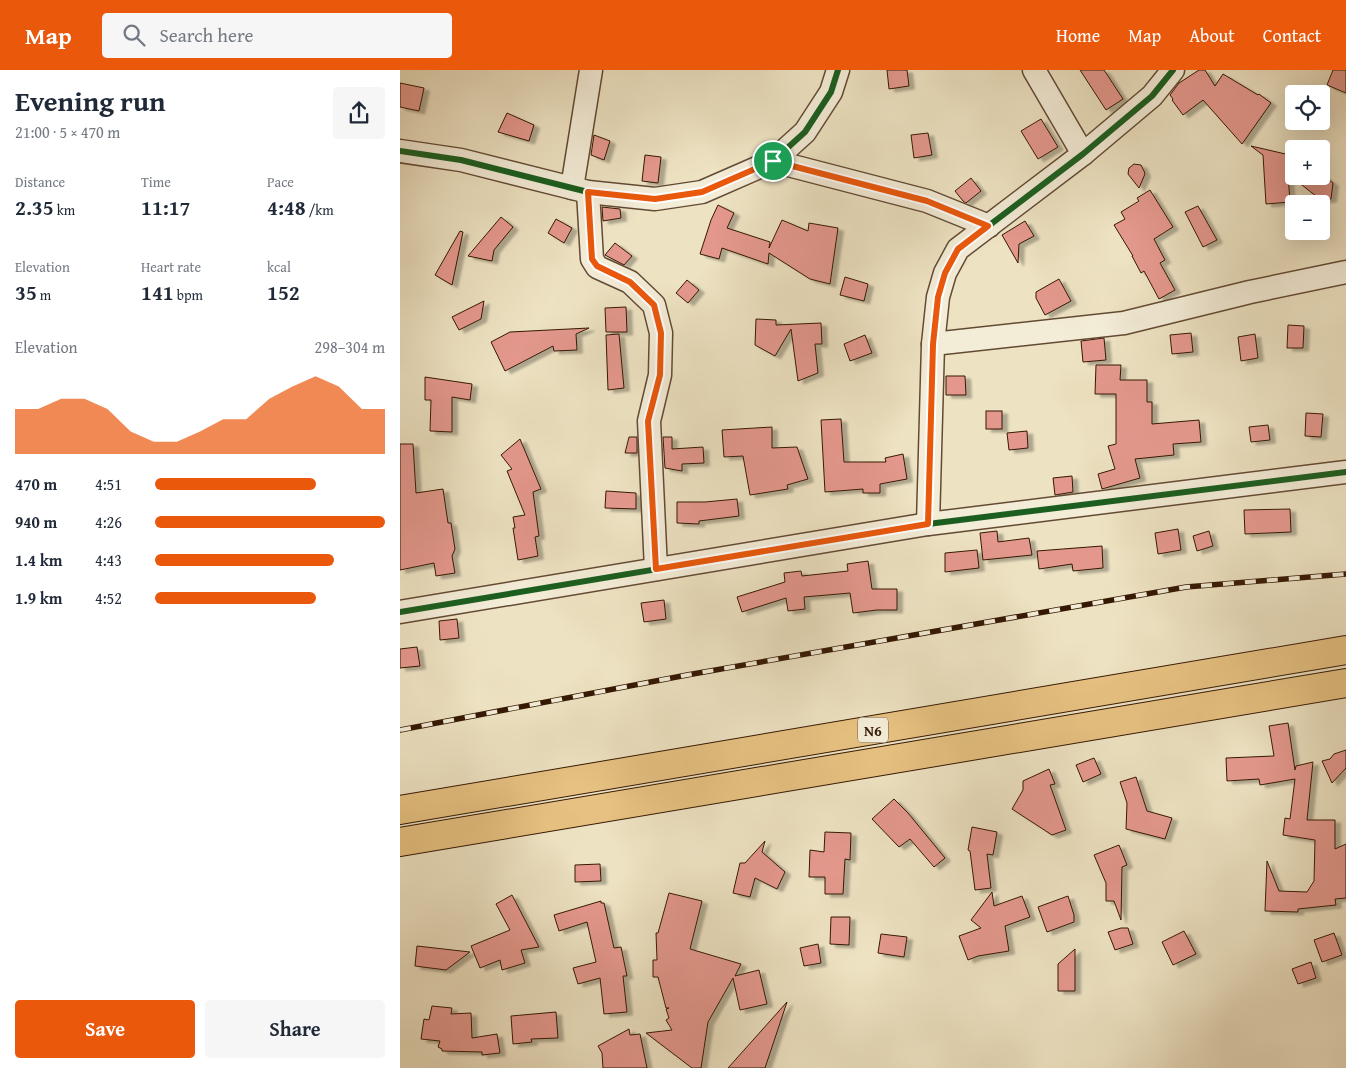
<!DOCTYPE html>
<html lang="en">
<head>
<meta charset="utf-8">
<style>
  :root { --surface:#fff; --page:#f6f6f7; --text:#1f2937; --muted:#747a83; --accent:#ea580c }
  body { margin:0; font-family:"Gentium Book Plus",serif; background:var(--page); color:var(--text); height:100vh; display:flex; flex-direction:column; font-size:19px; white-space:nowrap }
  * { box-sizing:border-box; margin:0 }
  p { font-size:16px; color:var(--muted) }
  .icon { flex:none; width:28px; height:28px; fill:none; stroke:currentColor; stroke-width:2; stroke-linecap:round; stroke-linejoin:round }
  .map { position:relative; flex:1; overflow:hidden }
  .side { display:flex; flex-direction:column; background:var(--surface); width:400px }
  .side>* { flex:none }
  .controls { position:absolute; left:885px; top:15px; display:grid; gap:10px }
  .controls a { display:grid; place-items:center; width:45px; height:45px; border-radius:5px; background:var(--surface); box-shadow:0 5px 20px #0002; font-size:25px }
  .pin { position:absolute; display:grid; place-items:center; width:42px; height:42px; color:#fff; margin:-21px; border:2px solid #fff; border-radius:50%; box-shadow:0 1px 5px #0007 }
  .round { display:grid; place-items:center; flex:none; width:52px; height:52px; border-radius:5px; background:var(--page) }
  .summary { display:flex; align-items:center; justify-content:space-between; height:85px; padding:0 15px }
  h1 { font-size:28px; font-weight:700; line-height:38px }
  .metrics { display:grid; grid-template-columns:repeat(3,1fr); gap:8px; height:85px; padding:5px 15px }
  .metrics div { display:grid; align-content:center }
  .metrics b { font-size:21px; font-weight:700 }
  .metrics small { font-size:14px; font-weight:400 }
  .metrics p { font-size:14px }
  .chart { height:140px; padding:10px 15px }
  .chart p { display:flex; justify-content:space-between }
  .chart svg { width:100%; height:90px; margin-top:5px; fill:var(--accent); opacity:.7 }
  .button { display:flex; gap:10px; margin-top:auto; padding:10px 15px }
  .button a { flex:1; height:58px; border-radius:5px; background:var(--accent); color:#fff; font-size:20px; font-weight:700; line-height:58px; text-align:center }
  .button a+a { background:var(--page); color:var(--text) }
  ul { padding:0 15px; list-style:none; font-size:16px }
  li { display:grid; grid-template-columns:80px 60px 1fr; align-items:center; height:38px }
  li i { height:12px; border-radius:6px; background:var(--accent) }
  header { display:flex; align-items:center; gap:30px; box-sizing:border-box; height:70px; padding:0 25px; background:var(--accent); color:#fff }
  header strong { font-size:24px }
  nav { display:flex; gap:28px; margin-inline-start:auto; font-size:18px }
  .search { width:350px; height:45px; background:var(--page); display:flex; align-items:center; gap:12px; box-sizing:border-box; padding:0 18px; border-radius:5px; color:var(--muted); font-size:19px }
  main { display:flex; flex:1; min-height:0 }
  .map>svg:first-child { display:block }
</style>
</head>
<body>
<header>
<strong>Map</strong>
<div class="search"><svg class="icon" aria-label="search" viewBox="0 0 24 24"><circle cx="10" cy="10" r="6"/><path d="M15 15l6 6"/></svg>Search here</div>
<nav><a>Home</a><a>Map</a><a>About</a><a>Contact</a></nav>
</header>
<main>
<section class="side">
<div class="summary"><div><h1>Evening run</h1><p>21:00 · 5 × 470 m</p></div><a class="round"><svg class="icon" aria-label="share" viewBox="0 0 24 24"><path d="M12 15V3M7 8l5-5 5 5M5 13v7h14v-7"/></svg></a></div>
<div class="metrics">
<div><p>Distance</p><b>2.35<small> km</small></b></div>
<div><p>Time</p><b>11:17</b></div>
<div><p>Pace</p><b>4:48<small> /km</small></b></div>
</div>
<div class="metrics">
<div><p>Elevation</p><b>35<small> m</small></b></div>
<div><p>Heart rate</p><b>141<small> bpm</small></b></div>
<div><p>kcal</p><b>152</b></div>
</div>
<div class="chart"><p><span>Elevation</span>298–304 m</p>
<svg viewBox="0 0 160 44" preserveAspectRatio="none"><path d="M0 44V22L10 22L20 17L30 17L40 22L50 33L60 38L70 38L80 33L90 27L100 27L110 17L120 11L130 6L140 11L150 22L160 22V44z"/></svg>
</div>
<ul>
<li><b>470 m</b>4:51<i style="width:70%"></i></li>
<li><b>940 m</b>4:26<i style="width:100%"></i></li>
<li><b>1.4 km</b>4:43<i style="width:78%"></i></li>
<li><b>1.9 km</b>4:52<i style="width:70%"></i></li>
</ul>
<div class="button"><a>Save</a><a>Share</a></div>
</section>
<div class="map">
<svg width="946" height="998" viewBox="0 0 946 998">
  <defs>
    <filter id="shadow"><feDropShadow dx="5.5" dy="3" stdDeviation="1" flood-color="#0004"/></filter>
  </defs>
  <rect width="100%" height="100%" fill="#ede2c2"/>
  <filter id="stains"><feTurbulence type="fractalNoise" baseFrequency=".004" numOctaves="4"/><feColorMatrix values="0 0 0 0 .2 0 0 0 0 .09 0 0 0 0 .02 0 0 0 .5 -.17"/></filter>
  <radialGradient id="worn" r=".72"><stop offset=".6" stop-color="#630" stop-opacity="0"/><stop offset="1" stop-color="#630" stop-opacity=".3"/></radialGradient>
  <g fill="#e4988d" stroke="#351803" filter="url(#shadow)">
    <polygon points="487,0 507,0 509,16 489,19"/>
    <polygon points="680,0 704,0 723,29 706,40"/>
    <polygon points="799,0 805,0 815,16 823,4 858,25 859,24 871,33 842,74 803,30 783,45 772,30 773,29 770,25 779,13"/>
    <polygon points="933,0 946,0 946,23 927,15"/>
    <polygon points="0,13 24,18 19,41 0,37"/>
    <polygon points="107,43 134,55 129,71 98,62"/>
    <polygon points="641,49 658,77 638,89 621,61"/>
    <polygon points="528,63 532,85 514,88 511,65"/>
    <polygon points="194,65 210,71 204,90 191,85"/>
    <polygon points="851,76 894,86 894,106 921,106 921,104 933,113 931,129 921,130 888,104 890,132 866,134 863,85"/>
    <polygon points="245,85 261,87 258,113 242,111"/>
    <polygon points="734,94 741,95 744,101 745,104 739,118 728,104 729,98"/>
    <polygon points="571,108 581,121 566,133 563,131 555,121"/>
    <polygon points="750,120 773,157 754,169 765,190 760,193 775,220 759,229 744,201 741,203 732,186 733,186 714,155 725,149 721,142 739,131 737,128"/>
    <polygon points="318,135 334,143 327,158 370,172 369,178 382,150 408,161 409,153 438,158 430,214 410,209 369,183 368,194 322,178 319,189 300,184 311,150"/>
    <polygon points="798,136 817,170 803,177 785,142"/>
    <polygon points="202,137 220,139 221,148 203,151"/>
    <polygon points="101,147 113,157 94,180 92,191 68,186"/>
    <polygon points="156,149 172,158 164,173 148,163"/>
    <polygon points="625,151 634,166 619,174 618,193 602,165"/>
    <polygon points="60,161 63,162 52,215 35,205"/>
    <polygon points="215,173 232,186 224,195 205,185"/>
    <polygon points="445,207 468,214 464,231 440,225"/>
    <polygon points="659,209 671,231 645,245 636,228 636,222"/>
    <polygon points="287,210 299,220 288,233 276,223"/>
    <polygon points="84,231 81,249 59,260 52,247"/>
    <polygon points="226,237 227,262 206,262 205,238"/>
    <polygon points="356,249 376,250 376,255 421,253 422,274 415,274 418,303 398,311 391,259 375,286 355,275"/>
    <polygon points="888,255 904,256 903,278 887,278"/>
    <polygon points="189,258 176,264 177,280 154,281 153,276 105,301 91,272 110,262"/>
    <polygon points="791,263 793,282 772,284 770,265"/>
    <polygon points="219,264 224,318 208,320 206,265"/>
    <polygon points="855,264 858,288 841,291 838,267"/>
    <polygon points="465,265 472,283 450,291 444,274"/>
    <polygon points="704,268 706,290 683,292 681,271"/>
    <polygon points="696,295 721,295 720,310 747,310 747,332 752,332 752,354 799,350 801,372 773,374 774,385 735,389 740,408 702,419 698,404 715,399 708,376 716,374 716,324 695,324"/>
    <polygon points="546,306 565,306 566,325 546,325"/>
    <polygon points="25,307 72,314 70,330 52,327 52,362 30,361 31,330 25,330"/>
    <rect x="586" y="341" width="16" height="18"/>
    <polygon points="906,343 923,344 921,367 905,366"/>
    <polygon points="441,349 444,392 486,392 485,388 503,384 507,409 480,414 480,423 463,423 463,419 425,422 421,350"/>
    <polygon points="868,355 870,370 851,372 849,357"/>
    <polygon points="372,357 372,378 397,377 408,409 387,415 388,419 350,425 343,386 324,387 322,360"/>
    <polygon points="627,361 628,378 609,380 607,363"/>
    <polygon points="229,367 237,367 237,383 225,383"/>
    <polygon points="263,367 272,367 272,379 303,377 304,393 282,394 282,401 265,398"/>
    <polygon points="120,369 141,419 133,422 139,466 135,467 138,486 118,490 113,458 115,458 113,447 125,445 107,401 112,399 101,385"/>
    <polygon points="0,374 13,374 16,423 43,419 48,453 51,453 55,479 52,486 55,503 36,506 34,493 0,500"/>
    <polygon points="672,406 673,422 655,425 653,408"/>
    <polygon points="206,421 236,423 236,439 205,438"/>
    <polygon points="337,429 339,446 299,451 299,454 277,453 277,432 305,432"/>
    <polygon points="890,439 891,462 845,464 844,440"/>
    <polygon points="778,459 781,480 758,484 755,463"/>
    <polygon points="597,461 598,472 629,468 632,485 583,490 580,463"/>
    <polygon points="809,461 813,476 797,481 793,466"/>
    <polygon points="702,476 703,498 673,501 672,494 639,499 637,481"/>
    <polygon points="577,480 579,498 545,502 545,483"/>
    <polygon points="468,491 472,519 497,519 497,540 477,540 453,543 450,523 404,527 405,539 388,541 386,528 342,542 337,527 385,512 384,503 401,501 402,506 448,501 447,494"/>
    <polygon points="264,530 266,549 244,552 241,533"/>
    <polygon points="57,549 59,568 40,570 39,551"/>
    <polygon points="17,577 20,596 0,598 0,579"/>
    <polygon points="888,653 895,700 896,696 913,692 907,750 935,750 935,779 946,774 946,828 935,829 936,835 898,839 898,842 865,841 867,791 879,821 907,822 914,811 915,770 883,765 885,748 890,749 895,709 860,715 859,709 827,711 826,688 874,686 869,656"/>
    <polygon points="946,680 946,698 932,713 922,691 930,689 934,684"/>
    <polygon points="694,688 701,704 683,712 676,695"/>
    <polygon points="649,699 655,714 650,715 666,760 652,765 612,739 623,720 623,711"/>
    <polygon points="736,707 747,741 772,748 765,769 726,759 727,733 720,712"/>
    <polygon points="494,729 508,743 545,788 534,797 510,769 499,777 472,749"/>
    <polygon points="572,757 597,762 593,785 587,784 591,818 575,820 570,781 568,780"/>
    <polygon points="425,762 451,763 450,790 445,789 443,824 425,824 425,807 409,807 410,780 424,782"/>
    <polygon points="365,771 362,782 385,802 377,819 355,808 350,827 333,823 340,793 345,793"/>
    <polygon points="719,775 727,795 722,797 721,850 714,831 706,831 706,813 694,785"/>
    <polygon points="200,794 201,811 175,812 175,795"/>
    <polygon points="592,822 594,836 622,826 630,847 605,856 609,881 578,886 568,890 559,866 581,858 571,850"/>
    <polygon points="269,823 302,831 290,879 341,894 335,906 359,900 367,934 340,940 333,908 308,952 301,998 292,998 246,963 272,960 266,950 269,948 266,939 269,938 266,938 258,907 253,907 253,890 257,890 256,863 258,863"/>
    <polygon points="112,825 139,877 121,880 125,893 102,900 100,890 80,898 71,876 110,860 96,834"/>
    <polygon points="668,826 674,845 674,852 647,862 638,837"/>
    <polygon points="201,831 201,833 204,833 214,878 221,877 227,906 223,906 227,942 204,944 200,908 178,914 173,898 196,892 187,852 159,861 154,845"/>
    <polygon points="431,847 450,847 449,875 430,874"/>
    <polygon points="721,858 728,858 733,874 715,880 708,862"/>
    <polygon points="784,861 796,884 773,895 762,872"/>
    <polygon points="934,863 942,885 922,892 914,870"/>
    <polygon points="481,864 507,867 504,887 478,883"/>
    <polygon points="418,874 421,893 404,896 400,878"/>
    <polygon points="17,876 70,882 46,900 15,896"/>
    <polygon points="675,879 675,921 658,921 658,894"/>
    <polygon points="911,892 916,908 898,914 892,899"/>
    <polygon points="387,932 365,998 328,998"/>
    <polygon points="32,936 52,938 51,944 71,943 72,968 97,964 100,983 82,985 82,982 42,981 42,979 38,977 40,971 21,969 24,949 29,950"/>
    <polygon points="156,942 158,968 131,969 132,972 113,974 111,946"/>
    <polygon points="229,959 230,965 240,964 247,998 203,998 202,983 198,976"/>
  </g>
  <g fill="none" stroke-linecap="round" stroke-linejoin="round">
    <g stroke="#634a33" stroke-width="25">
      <g id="minor">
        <polyline points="634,0 683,84"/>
        <polyline points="0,81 61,90 188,122 255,129 302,122 373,91 405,62 431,22 438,0"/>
        <polyline points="373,91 527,131 589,156"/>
        <polyline points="172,118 191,0"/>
        <polyline points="188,122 192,189 197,197 230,212 254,235 261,263 260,305 249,351 256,499"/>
        <polyline points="533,274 724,253 850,222 946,202"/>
        <polyline points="528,454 533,274 538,227 545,203 558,179 683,84 752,26 773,0"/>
        <polyline points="0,542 528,454 946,402"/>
      </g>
    </g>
    <g stroke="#351803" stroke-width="30">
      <g id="highway">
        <polyline points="0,740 946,580"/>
        <polyline points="0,772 946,613"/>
      </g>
    </g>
    <use href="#minor" stroke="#f3ecd7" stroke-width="22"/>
    <use href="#highway" stroke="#e6c181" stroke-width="28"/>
    <g stroke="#351803" stroke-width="5.5">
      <polyline id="rail" points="0,660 287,605 786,517 946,504"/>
    </g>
    <use href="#rail" stroke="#f3ecd7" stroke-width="4" stroke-dasharray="11" stroke-linecap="butt"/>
    <g stroke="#f3ecd7" stroke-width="9">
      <g id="cycleway">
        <polyline points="0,81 61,90 188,122 255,129 302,122 373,91 405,62 431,22 438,0"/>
        <polyline points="528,454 533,274 538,227 545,203 558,179 683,84 752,26 773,0"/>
        <polyline points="0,542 528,454 946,402"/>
      </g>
    </g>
    <use href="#cycleway" stroke="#1b5e20" stroke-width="6"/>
  </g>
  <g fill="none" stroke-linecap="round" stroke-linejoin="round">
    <g stroke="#fff" stroke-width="10">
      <polygon id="route" points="373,91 527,131 588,156 558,179 545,203 538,227 533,274 528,454 256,499 248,351 260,305 261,263 254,235 230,212 197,196 192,189 188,122 255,129 302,122"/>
    </g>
    <use href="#route" stroke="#ea580c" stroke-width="6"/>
  </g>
  <g text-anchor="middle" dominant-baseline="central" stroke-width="5" stroke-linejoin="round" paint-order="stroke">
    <rect fill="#f3ecd7" stroke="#6e5843" stroke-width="1" x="458" y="647.5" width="30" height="25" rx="4"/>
    <g font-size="15" font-weight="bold" fill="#351803">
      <text x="473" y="660">N6</text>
    </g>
  </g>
  <rect width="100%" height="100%" filter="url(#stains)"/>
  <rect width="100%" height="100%" fill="url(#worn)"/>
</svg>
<div class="controls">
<a><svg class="icon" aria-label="locate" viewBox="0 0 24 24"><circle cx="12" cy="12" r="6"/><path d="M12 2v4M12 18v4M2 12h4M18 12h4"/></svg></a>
<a>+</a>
<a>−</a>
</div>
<div class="pin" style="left:373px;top:91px;background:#1e9e55"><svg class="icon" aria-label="arrive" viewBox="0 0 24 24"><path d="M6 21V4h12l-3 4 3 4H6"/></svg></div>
</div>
</main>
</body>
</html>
